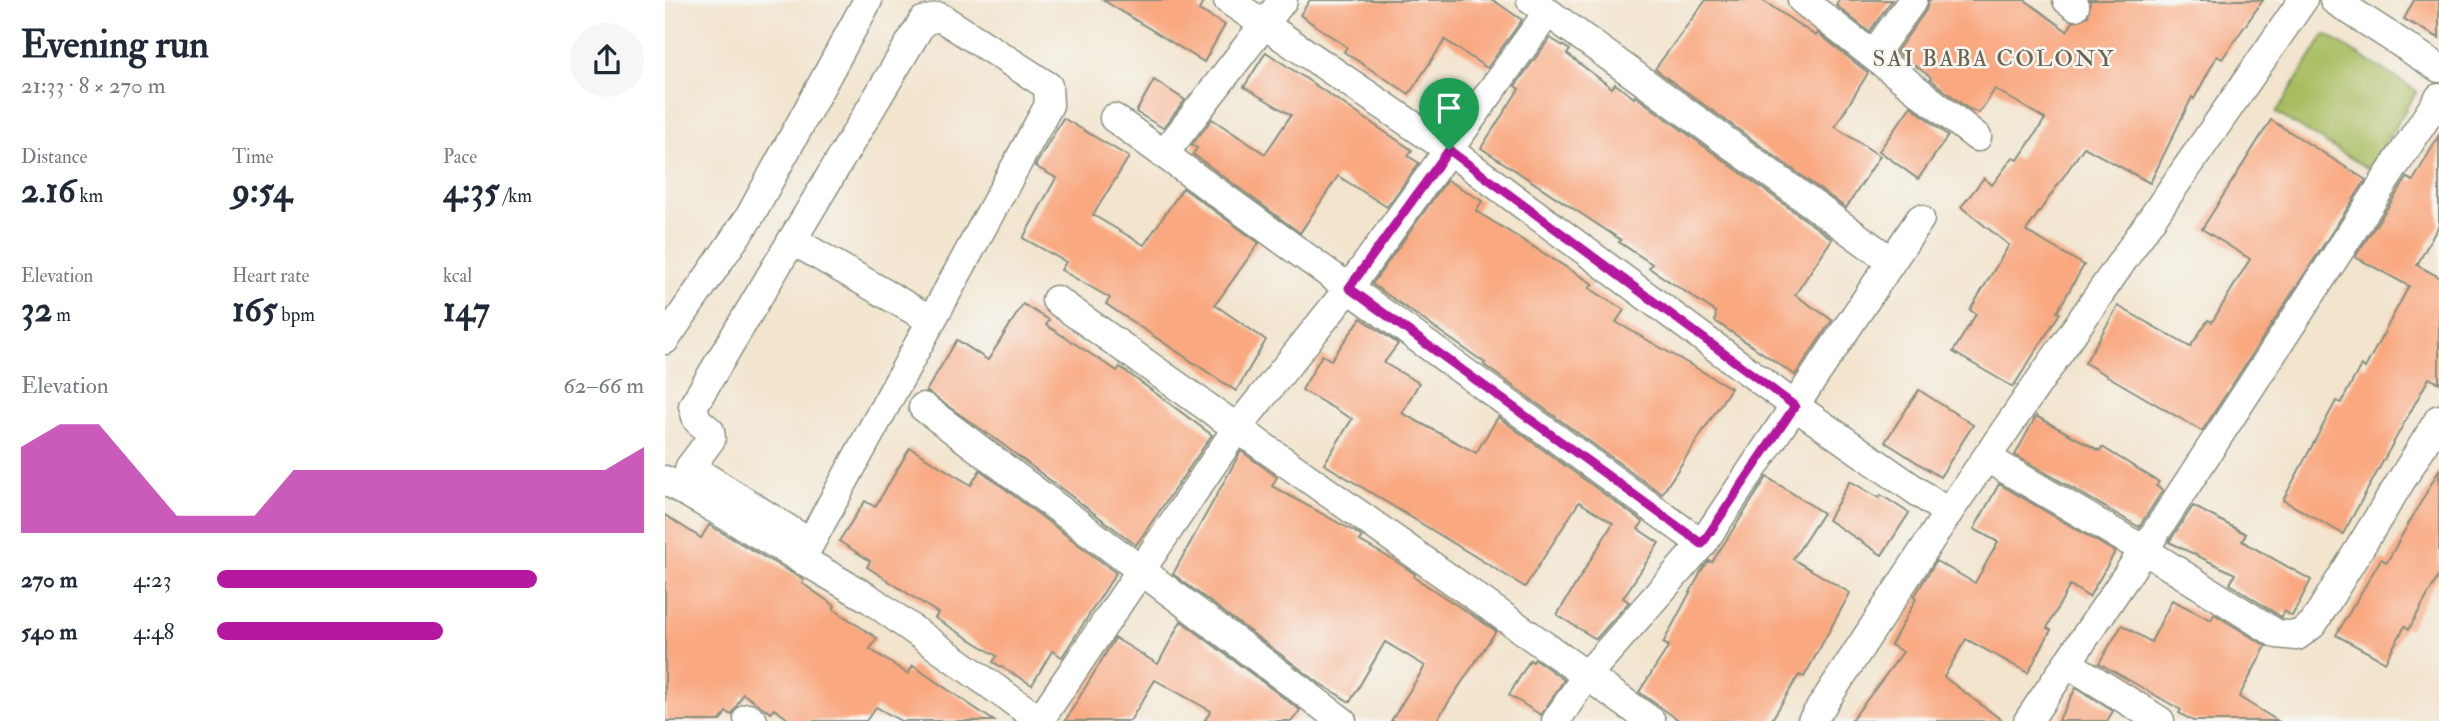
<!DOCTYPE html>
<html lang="en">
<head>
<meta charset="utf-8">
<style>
  :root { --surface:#fff; --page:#f6f6f7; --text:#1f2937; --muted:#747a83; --accent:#b5179e }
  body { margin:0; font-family:"IM FELL Double Pica",serif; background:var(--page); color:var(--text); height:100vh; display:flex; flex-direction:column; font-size:26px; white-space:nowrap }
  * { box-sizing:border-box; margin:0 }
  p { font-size:23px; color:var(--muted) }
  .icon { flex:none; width:38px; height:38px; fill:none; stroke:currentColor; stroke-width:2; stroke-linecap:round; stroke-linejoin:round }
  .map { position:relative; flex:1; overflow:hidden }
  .sheet { display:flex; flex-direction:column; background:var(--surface); width:665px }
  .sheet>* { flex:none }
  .pin { position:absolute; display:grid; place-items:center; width:60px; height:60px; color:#fff; margin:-72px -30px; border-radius:50% 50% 50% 0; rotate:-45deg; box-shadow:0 0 7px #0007 }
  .pin .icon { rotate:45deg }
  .round { display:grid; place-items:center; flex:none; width:74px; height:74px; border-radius:37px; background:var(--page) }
  .overview { display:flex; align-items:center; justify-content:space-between; height:119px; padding:0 21px }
  h1 { font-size:38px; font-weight:700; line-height:52px }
  .metrics { display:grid; grid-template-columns:repeat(3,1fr); gap:10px; height:119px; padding:7px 21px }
  .metrics div { display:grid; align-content:center }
  .metrics b { font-size:35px; font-weight:700 }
  .metrics small { font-size:19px; font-weight:400 }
  .metrics p { font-size:19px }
  .chart { height:196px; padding:14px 21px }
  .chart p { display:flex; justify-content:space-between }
  .chart svg { width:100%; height:126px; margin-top:7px; fill:var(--accent); opacity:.7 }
  ul { padding:0 21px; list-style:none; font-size:23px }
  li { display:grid; grid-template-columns:112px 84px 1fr; align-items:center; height:52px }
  li i { height:18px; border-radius:9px; background:var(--accent) }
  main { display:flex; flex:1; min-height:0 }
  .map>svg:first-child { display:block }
</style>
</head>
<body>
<main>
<section class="sheet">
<div class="overview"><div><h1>Evening run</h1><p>21:33 · 8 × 270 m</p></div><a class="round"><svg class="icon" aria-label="share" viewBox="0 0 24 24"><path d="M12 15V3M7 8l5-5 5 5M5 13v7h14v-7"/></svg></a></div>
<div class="metrics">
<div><p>Distance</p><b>2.16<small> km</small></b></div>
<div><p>Time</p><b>9:54</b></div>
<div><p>Pace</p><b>4:35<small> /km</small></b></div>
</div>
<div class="metrics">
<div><p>Elevation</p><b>32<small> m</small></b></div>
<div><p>Heart rate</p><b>165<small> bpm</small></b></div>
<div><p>kcal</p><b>147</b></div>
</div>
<div class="chart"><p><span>Elevation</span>62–66 m</p>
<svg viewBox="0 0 160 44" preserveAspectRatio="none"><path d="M0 44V14L10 6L20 6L30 22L40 38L50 38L60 38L70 22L80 22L90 22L100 22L110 22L120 22L130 22L140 22L150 22L160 14V44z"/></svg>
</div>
<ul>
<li><b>270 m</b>4:23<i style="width:75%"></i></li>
<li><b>540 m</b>4:48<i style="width:53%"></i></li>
</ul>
</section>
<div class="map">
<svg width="1774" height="721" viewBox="0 0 1774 721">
  <rect width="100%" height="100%" fill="#f6f6f2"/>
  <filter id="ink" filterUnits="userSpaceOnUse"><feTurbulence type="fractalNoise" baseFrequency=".0143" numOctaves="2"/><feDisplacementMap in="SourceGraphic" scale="14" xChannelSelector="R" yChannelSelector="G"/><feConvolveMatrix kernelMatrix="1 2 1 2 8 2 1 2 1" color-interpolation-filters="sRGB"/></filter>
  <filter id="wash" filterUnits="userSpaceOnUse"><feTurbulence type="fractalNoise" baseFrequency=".00686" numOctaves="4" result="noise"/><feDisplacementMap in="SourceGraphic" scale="28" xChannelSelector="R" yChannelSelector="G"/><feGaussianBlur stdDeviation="1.57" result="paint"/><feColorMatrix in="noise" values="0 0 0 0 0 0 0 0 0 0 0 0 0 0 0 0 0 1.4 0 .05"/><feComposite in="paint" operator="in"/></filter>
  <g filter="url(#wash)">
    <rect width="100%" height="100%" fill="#f2e4cd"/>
    <polygon fill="#a9bd61" stroke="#647d4a" stroke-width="2" points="1660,34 1752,91 1704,169 1611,113"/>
    <g id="blocks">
      <g fill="#f9a880">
        <polygon points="438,0 539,0 534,10 560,25 539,62"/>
        <polygon points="645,0 828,0 857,20 822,68 780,40 744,94 679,52 682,47 635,15"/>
        <polygon points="1041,0 1097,0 1151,36 1153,33 1203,73 1170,127 1215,156 1181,208 990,69"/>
        <polygon points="1174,0 1227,0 1204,32 1171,5"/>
        <polygon points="1264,0 1360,0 1402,31 1408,22 1423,16 1425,0 1598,0 1557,59 1552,56 1529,99 1527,97 1485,183 1419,147 1361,231 1419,265 1392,312 1395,313 1348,387 1288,352 1311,314 1305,310 1344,245 1296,207 1319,178 1327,185 1348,157 1353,160 1380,119 1330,89 1314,113 1302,108 1265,79 1266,77 1231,52 1261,10"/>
        <polygon points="1749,0 1774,0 1774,38 1739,19"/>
        <polygon points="885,38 905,50 902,54 947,88 950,84 969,98 970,96 1167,239 1130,295 1167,320 1130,375 1050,321 1051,312 984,268 987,264 954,242 956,240 816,148 854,89 850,86"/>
        <polygon points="601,52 747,150 743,156 754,163 722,207 673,176 635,233 528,154 532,148 527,145 547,119 600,154 626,115 579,87"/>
        <polygon points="489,80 520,100 498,128 471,112"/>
        <polygon points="1246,106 1283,136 1253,179 1214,151"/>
        <polygon points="398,118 464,157 428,215 479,245 518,188 594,243 550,305 601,340 571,391 441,304 445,298 396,270 401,262 358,238 391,178 370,166"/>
        <polygon points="1606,120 1701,180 1537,431 1420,363 1453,306 1525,347 1543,320 1547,322 1585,259 1537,229"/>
        <polygon points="1774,135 1774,225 1752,265 1774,277 1774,383 1764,378 1678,534 1618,500 1671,401 1676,403 1696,365 1700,368 1744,286 1690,257 1742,178 1748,181"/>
        <polygon points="782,180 817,201 811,211 928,284 924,288 959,310 951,322 1066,388 997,494 819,365 820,363 707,284"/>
        <polygon points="358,304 384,320 381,325 452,371 455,367 547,435 471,545 333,441 261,391 292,340 323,360"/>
        <polygon points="696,318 733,344 719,363 754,383 737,413 811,453 833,417 978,522 973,529 994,543 958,598 964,602 931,639 892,615 948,523 914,502 860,587 659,464 687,419 637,390 657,355 666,360"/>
        <polygon points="1254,390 1308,425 1275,477 1220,442"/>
        <polygon points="1371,416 1435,451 1437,447 1494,482 1491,486 1498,490 1474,527 1350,455"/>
        <polygon points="245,448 306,485 315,470 451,573 397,657 387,651 367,685 328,662 332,656 270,618 273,613 202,567 205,561 174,541 200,501 210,507"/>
        <polygon points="576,451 612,477 607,486 690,532 697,537 695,541 732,562 750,574 749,577 831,631 771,721 726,721 760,666 720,642 685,702 654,683 508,574"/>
        <polygon points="1774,470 1774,575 1744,629 1740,626 1720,662 1671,635 1716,559 1722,562"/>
        <polygon points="1102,477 1158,513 1128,559 1185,593 1139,677 1134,675 1106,721 1015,721 974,692 1004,646 998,643 1038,568 1044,561 1047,562"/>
        <polygon points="1185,481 1214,498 1216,495 1244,513 1217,555 1163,520"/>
        <polygon points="1334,484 1450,552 1424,597 1405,585 1382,628 1386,630 1363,673 1301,639 1279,677 1338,721 1186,721 1238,652 1226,645 1251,599 1249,597 1271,561 1310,583 1333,542 1309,529"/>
        <polygon points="1528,506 1581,534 1577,541 1646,580 1627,616 1619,611 1616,617 1565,584 1570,574 1504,542"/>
        <polygon points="0,515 36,538 44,525 139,580 137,583 170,606 168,609 212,638 205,649 243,674 248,666 329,721 236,721 211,707 201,721 126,721 109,709 106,713 78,694 67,715 61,712 55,721 0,721"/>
        <polygon points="1507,600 1546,620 1549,614 1601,646 1574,697 1613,721 1528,721 1514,713 1516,710 1434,663 1457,625 1486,642"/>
        <polygon points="516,621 635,710 627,721 539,721 546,711 490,680 465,721 400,721 450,638 493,664"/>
        <polygon points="870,659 899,680 876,715 844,695 865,660 868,662"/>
        <polygon points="1411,688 1448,711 1442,721 1393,721"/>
      </g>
    </g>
  </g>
  <g filter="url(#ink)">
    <use href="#blocks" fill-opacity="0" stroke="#889080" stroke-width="2"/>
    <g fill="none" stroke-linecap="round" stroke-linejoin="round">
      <g stroke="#889080" stroke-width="31">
        <g id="minor">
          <polyline points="563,0 784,150 1130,406 1283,513"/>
          <polyline points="866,0 1226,261"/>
          <polyline points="1137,0 1312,137"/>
          <polyline points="1402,0 1410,6"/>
          <polyline points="1669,0 1774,68"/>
          <polyline points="1208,55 1248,0"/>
          <polyline points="449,118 1037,544"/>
          <polyline points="499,154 618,0"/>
          <polyline points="127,240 266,320"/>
          <polyline points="391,300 986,721"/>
          <polyline points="0,340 85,216 203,0"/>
          <polyline points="258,407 677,721"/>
          <polyline points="1322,458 1479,550 1612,634 1632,636 1648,624 1774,419"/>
          <polyline points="25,467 145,543"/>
          <polyline points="0,480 205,599 376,721"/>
          <polyline points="18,491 25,467 46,439 45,431 32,420 28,406 258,21 275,17 383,86 384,105 136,560"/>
          <polyline points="1402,663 1495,721"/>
          <polyline points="83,718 88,721"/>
          <polyline points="374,721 572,428 684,288 883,12"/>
          <polyline points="891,721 921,676 1037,544 1255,219"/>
          <polyline points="1147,721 1283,513 1638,0"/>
          <polyline points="1363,721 1479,550 1774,98"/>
        </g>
      </g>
      <use href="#minor" stroke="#fff" stroke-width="28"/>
    </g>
  </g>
  <g fill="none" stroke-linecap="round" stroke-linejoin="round" filter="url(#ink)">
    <g stroke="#fff" stroke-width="14">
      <polygon id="route" points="784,150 1130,406 1037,544 684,288"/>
    </g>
    <use href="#route" stroke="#b5179e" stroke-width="9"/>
  </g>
  <g text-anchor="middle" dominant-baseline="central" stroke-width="5" stroke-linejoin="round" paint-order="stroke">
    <g font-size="23" letter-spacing="2" fill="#6b624f" stroke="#f6f6f2">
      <text x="1329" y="58">SAI BABA COLONY</text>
    </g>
  </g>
</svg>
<div class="pin" style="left:784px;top:150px;background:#1e9e55"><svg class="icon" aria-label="arrive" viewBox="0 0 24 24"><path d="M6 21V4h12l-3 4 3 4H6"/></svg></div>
</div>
</main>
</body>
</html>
